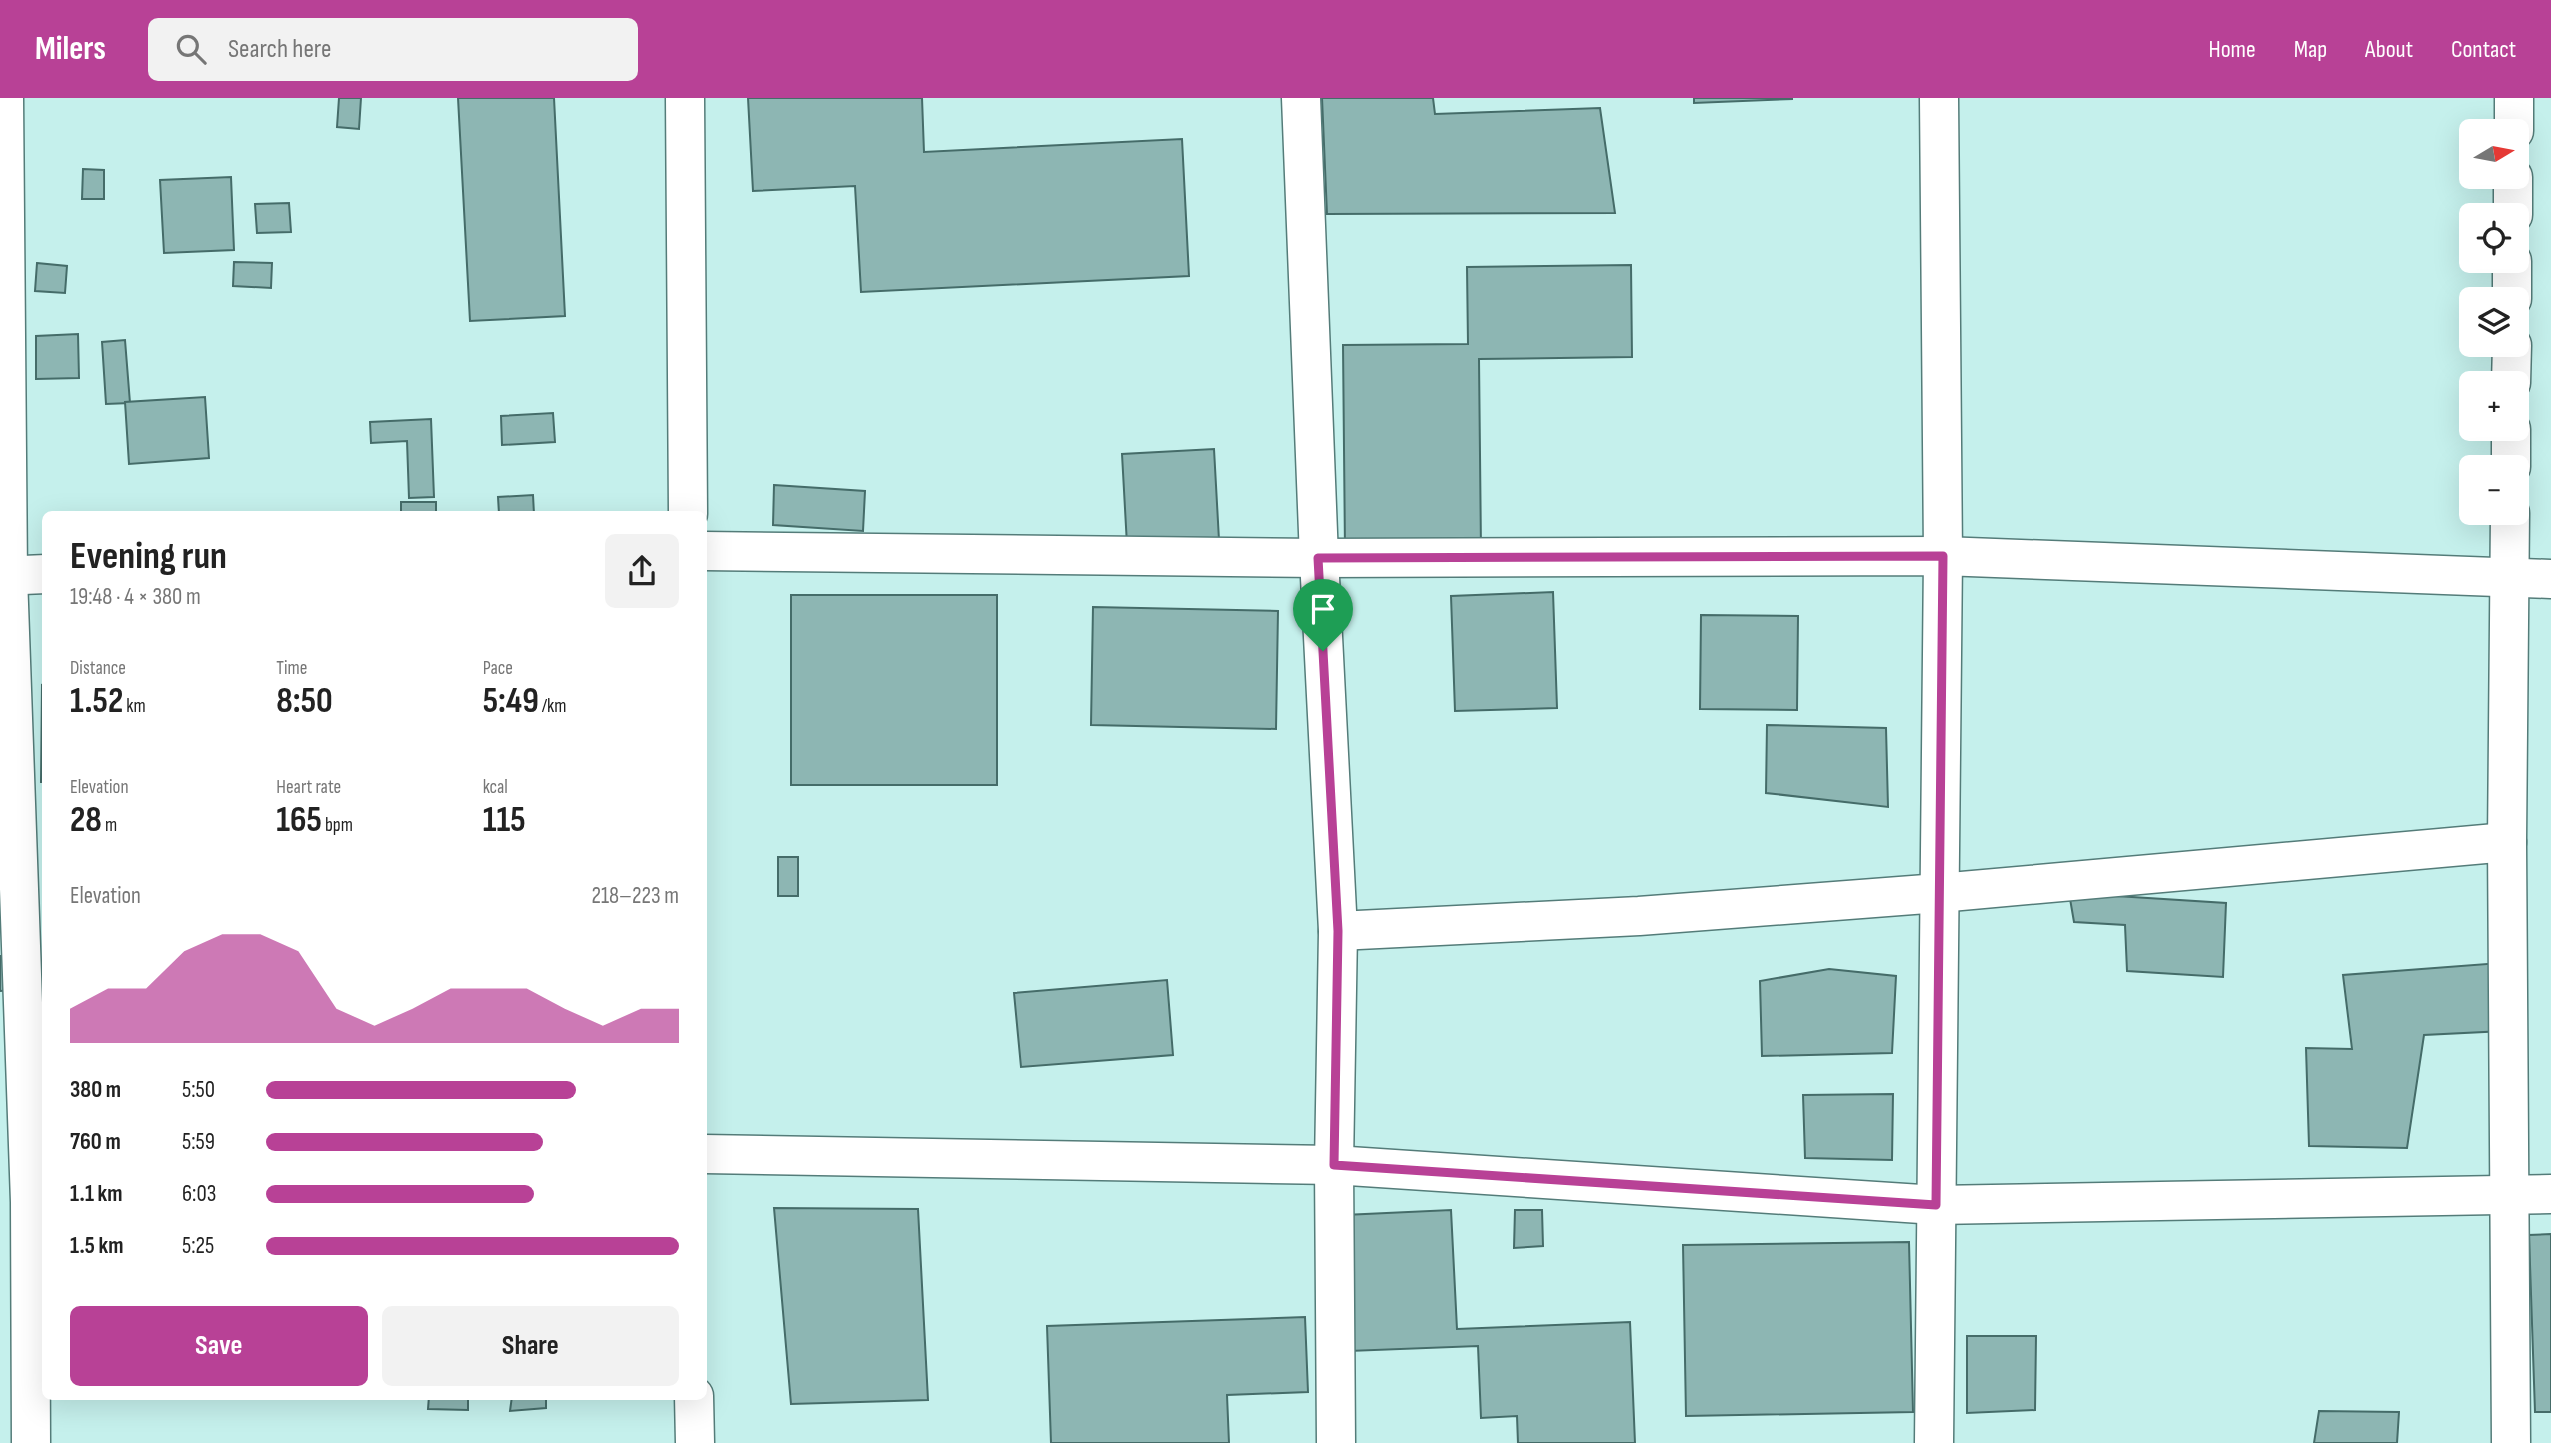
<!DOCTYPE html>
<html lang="en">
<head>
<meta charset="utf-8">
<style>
  :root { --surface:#fff; --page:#f2f2f2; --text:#222; --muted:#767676; --accent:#b84196 }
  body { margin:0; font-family:"Sofia Sans Condensed",sans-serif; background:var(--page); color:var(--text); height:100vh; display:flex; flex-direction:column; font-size:26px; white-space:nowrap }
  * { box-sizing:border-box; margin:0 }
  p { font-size:23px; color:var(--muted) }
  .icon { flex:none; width:38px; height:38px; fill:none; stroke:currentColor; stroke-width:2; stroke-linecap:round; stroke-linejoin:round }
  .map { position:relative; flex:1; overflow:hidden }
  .drawer { position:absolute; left:42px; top:413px; width:665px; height:889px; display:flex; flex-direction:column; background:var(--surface); border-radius:10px; box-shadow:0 7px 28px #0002 }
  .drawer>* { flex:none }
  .needle { width:46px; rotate:80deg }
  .fabs { position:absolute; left:2459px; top:21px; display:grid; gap:14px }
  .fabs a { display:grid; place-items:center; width:70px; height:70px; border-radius:10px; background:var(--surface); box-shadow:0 7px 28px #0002; font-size:35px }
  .pin { position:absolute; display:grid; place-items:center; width:60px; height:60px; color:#fff; margin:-72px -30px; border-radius:50% 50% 50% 0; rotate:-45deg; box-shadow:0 0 7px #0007 }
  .pin .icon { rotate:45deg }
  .round { display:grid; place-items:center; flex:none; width:74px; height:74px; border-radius:10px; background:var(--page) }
  .overview { display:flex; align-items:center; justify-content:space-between; height:119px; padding:0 28px }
  h1 { font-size:38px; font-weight:700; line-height:52px }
  .metrics { display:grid; grid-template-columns:repeat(3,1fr); gap:10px; height:119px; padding:7px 28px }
  .metrics div { display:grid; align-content:center }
  .metrics b { font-size:35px; font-weight:700 }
  .metrics small { font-size:19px; font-weight:400 }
  .metrics p { font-size:19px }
  .chart { height:196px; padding:14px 28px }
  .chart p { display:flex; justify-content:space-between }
  .chart svg { width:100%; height:126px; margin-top:7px; fill:var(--accent); opacity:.7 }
  .button { display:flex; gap:14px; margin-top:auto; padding:14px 28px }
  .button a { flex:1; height:80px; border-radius:10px; background:var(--accent); color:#fff; font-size:28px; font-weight:700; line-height:80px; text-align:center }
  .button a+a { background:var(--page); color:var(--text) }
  ul { padding:0 28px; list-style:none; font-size:23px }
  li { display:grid; grid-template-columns:112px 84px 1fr; align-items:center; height:52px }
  li i { height:18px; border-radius:9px; background:var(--accent) }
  header { display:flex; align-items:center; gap:42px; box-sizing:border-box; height:98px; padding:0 35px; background:var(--accent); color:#fff }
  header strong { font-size:33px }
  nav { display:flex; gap:38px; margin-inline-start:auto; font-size:24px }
  .search { width:490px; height:63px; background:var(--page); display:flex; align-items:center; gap:18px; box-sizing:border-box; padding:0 24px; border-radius:10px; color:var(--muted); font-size:26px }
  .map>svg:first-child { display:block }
</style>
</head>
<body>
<header>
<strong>Milers</strong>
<div class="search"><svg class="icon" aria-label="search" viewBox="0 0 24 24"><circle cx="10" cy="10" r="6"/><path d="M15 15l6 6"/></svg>Search here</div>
<nav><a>Home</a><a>Map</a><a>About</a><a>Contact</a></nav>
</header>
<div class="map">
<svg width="2551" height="1345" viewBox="0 0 2551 1345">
  <rect width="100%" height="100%" fill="#c5f0ec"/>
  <g fill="#8db6b3" stroke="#456c69" stroke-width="2">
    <polygon points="339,0 361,0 359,31 337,29"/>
    <polygon points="458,0 554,0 565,218 470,223"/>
    <polygon points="748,0 922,0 924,54 1182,41 1189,178 861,194 855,88 753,93"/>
    <polygon points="1322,0 1433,0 1435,16 1600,10 1615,115 1327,116"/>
    <polygon points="1694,0 1792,0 1792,1 1694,5"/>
    <polygon points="83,71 104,72 104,101 82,101"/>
    <polygon points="231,79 234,152 164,155 160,82"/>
    <polygon points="289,105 291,134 257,135 255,106"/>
    <polygon points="234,164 272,165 271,190 233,188"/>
    <polygon points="37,165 67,168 65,195 35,193"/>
    <polygon points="1631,167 1632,259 1479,261 1481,452 1345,453 1343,247 1468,246 1467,169"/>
    <polygon points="78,236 79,280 36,281 36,238"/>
    <polygon points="125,242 130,305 106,306 102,244"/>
    <polygon points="205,299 209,360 129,366 125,304"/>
    <polygon points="553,315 555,344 502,347 501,318"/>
    <polygon points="431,321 434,399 409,400 407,343 371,345 370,324"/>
    <polygon points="1214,351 1219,442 1127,447 1122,356"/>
    <polygon points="774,387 865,393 863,433 773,427"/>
    <polygon points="533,397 534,416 499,416 498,399"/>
    <rect x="401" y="404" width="35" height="12"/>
    <polygon points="1553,494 1557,610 1455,613 1451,498"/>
    <rect x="791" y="497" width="206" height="190"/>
    <polygon points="1093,509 1278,513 1276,631 1091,627"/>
    <polygon points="1701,517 1798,518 1797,612 1700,611"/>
    <polygon points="42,587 46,588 46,684 41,684"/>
    <polygon points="1767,627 1886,630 1888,709 1766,695"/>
    <rect x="44" y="746" width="2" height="27"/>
    <rect x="778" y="759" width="20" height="39"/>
    <polygon points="2069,795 2226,805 2223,879 2127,873 2125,827 2074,824"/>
    <polygon points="0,858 9,858 11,892 0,893"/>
    <polygon points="2500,865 2504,933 2424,937 2407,1050 2309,1048 2306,950 2352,951 2343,877"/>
    <polygon points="1829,871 1896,878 1892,955 1762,958 1760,883"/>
    <polygon points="1167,882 1173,957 1021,969 1014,895"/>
    <polygon points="1893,996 1892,1062 1805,1060 1803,997"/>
    <polygon points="774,1110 918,1111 928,1302 791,1306"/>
    <polygon points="1451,1112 1457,1231 1630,1224 1635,1345 1518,1345 1517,1318 1481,1320 1478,1248 1349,1253 1344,1117"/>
    <polygon points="1515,1112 1542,1112 1543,1148 1514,1150"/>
    <polygon points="2551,1136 2551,1314 2535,1314 2529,1137"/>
    <polygon points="1909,1144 1913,1314 1686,1318 1683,1147"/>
    <polygon points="1305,1219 1308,1294 1227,1297 1229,1345 1051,1345 1047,1228"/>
    <polygon points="1967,1238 2036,1238 2035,1312 1967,1315"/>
    <polygon points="429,1298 468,1298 468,1312 428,1311"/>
    <polygon points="512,1298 546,1298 546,1310 510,1313"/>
    <polygon points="2319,1313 2399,1314 2397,1345 2314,1345"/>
  </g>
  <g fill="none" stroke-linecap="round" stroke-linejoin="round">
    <g stroke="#547c79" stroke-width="41">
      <g id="minor">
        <polyline points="4,0 8,478 30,1104 31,1345"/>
        <polyline points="685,0 688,416"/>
        <polyline points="1301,0 1319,460 1338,833 1334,1067 1336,1345"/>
        <polyline points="2514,33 2514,0"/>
        <polyline points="2513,117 2513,79"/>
        <polyline points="2512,201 2512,163"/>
        <polyline points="2511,285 2512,247"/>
        <polyline points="2511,369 2511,331"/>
        <polyline points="2510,415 2507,744 2511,1345"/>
        <polyline points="704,453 1319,460 1943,458 2551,481"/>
        <polyline points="0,478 46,476"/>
        <polyline points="1338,833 1639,818 1939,795 2507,744"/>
        <polyline points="704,1056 1334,1067 1936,1107 2551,1096"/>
        <polyline points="694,1298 695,1345"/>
        <polyline points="1934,1345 1943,458 1939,0"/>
      </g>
    </g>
    <use href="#minor" stroke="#fff" stroke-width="38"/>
  </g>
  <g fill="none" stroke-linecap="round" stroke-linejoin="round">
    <g stroke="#fff" stroke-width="14">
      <polygon id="route" points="1943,458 1936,1107 1334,1067 1338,833 1318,460"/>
    </g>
    <use href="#route" stroke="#b84196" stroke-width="9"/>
  </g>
</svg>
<div class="fabs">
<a><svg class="needle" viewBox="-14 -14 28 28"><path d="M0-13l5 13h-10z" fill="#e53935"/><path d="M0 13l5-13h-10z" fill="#767676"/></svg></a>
<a><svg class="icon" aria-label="locate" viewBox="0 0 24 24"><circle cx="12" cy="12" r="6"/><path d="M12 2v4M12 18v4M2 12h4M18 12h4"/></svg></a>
<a><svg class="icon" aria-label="layers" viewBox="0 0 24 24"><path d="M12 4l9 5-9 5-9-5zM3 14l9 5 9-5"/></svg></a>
<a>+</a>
<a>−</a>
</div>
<div class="pin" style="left:1323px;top:553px;background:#1e9e55"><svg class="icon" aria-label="arrive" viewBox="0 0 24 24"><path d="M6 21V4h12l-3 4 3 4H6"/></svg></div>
<section class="drawer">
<div class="overview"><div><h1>Evening run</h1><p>19:48 · 4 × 380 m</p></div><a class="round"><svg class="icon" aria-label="share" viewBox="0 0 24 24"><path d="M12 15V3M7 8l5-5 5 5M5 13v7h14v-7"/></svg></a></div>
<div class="metrics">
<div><p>Distance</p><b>1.52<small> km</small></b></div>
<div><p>Time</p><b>8:50</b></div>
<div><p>Pace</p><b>5:49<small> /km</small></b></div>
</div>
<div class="metrics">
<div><p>Elevation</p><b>28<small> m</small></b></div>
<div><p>Heart rate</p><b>165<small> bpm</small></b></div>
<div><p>kcal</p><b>115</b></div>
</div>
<div class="chart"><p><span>Elevation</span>218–223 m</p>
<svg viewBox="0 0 160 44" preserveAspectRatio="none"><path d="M0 44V32L10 25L20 25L30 12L40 6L50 6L60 12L70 32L80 38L90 32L100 25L110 25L120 25L130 32L140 38L150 32L160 32V44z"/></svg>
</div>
<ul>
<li><b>380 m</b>5:50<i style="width:75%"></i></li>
<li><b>760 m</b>5:59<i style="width:67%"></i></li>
<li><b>1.1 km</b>6:03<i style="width:65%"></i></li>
<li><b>1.5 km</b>5:25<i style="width:100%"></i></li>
</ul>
<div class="button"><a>Save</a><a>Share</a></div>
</section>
</div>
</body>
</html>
